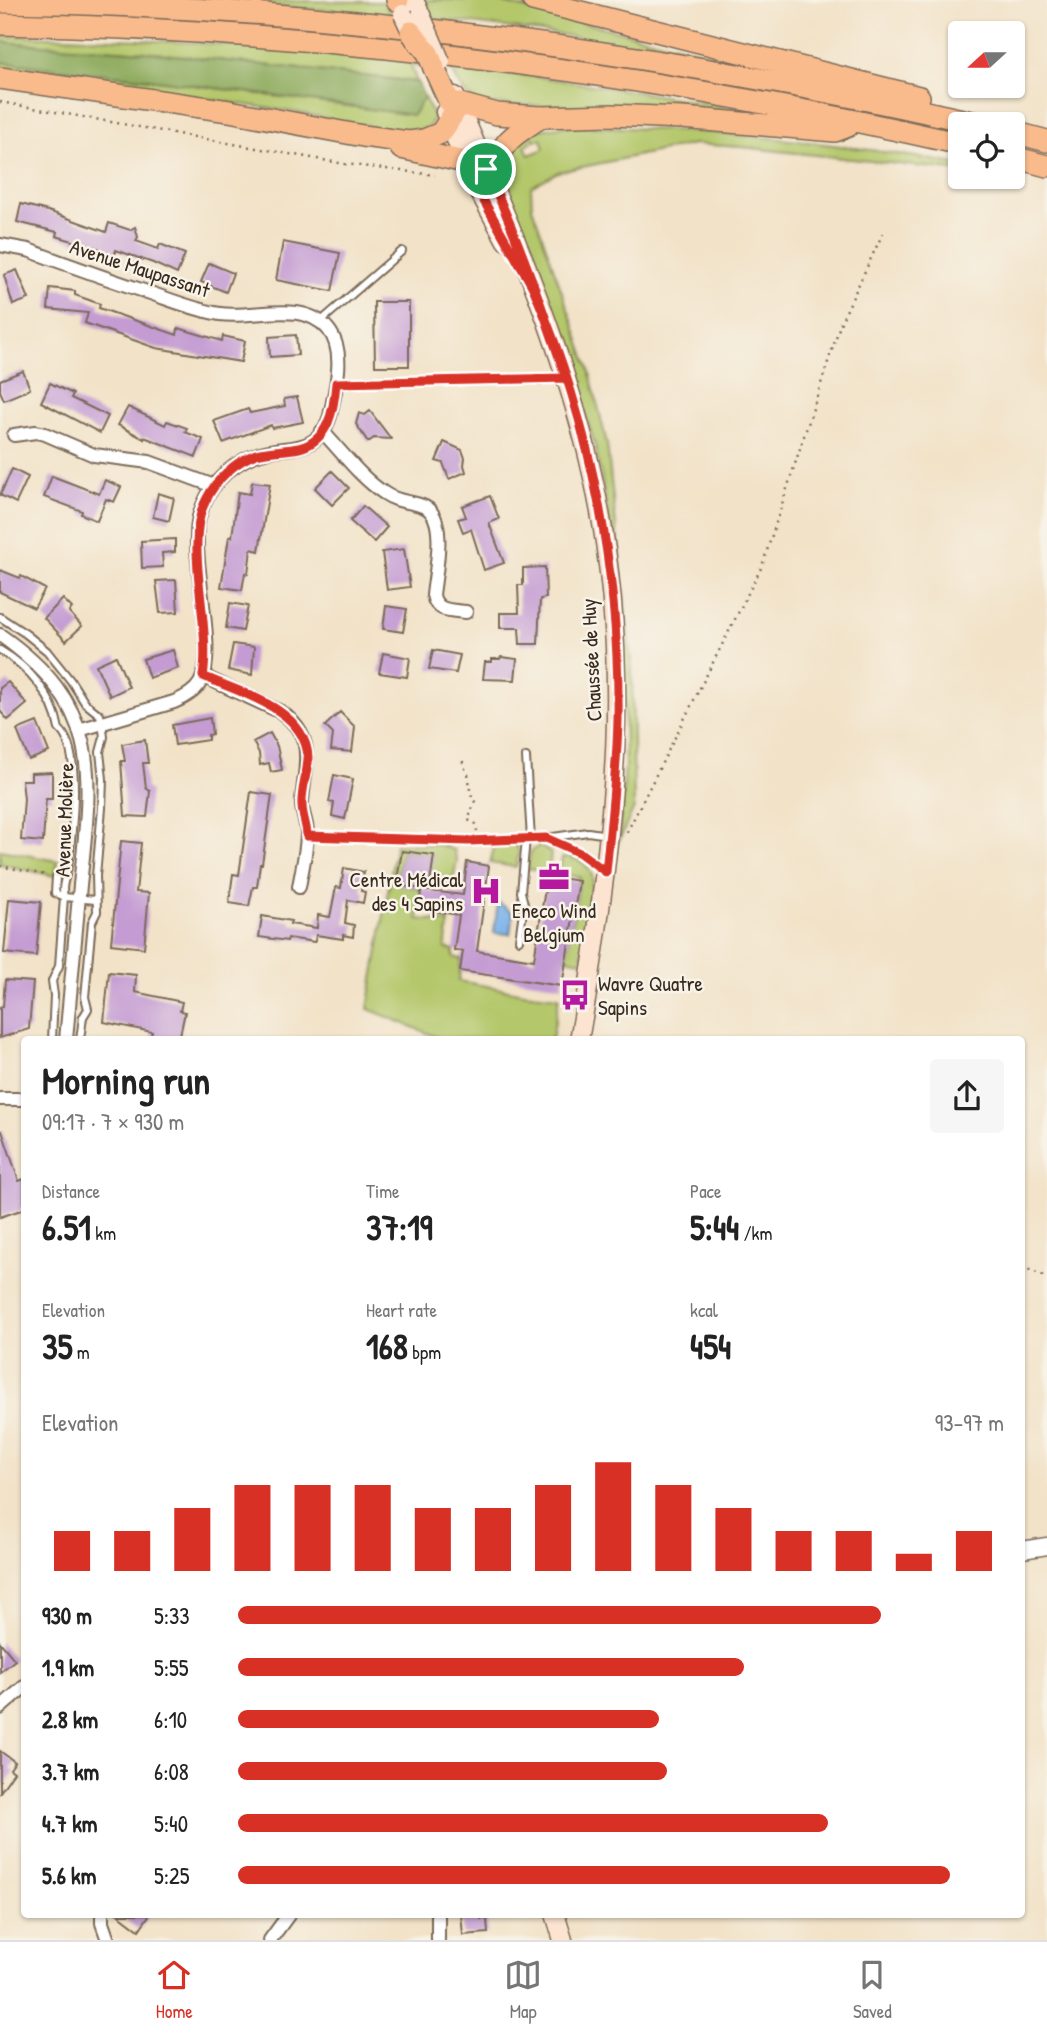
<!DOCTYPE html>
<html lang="en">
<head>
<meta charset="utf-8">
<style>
  :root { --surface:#fff; --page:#f6f6f6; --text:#222; --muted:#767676; --line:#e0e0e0; --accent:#d93025 }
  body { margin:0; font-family:"Patrick Hand",sans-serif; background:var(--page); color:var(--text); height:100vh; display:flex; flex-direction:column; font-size:26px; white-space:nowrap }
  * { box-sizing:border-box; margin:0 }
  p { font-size:23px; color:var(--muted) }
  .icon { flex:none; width:38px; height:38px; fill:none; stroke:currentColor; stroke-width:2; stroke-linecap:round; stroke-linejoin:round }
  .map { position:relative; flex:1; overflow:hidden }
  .details { position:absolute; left:21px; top:1036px; width:1004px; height:882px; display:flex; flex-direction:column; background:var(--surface); border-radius:7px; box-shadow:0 2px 5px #0004 }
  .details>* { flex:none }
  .needle { width:46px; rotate:249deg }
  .buttons { position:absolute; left:948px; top:21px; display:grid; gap:14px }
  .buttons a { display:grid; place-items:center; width:77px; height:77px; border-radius:7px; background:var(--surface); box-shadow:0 2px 5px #0004; font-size:35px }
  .pin { position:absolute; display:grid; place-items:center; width:60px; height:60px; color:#fff; margin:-30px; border:4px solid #fff; border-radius:50%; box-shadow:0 2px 7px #0007 }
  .round { display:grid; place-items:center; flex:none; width:74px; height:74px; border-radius:7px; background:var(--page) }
  .overview { display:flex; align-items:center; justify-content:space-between; height:119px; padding:0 21px }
  h1 { font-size:38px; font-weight:800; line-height:52px }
  .figures { display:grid; grid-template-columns:repeat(3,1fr); gap:10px; height:119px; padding:7px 21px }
  .figures div { display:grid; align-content:center }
  .figures b { font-size:35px; font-weight:800 }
  .figures small { font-size:19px; font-weight:400 }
  .figures p { font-size:19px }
  .chart { height:196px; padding:14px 21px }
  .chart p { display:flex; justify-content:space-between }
  .chart svg { width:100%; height:126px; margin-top:7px; stroke:var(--accent); stroke-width:6 }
  ul { padding:0 21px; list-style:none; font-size:23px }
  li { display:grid; grid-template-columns:112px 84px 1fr; align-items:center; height:52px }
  li i { height:18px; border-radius:9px; background:var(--accent) }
  .menu { display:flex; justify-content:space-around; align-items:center; height:98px; border-top:2px solid var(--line); background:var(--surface); font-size:19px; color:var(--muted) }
  .menu a { display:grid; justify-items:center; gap:4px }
  .menu .active { color:var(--accent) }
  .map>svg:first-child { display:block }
</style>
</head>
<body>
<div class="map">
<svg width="1047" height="1940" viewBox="0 0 1047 1940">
  <rect width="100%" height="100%" fill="#f7f3e8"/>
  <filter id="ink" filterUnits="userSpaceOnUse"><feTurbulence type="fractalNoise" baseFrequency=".0143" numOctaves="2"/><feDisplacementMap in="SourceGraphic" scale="14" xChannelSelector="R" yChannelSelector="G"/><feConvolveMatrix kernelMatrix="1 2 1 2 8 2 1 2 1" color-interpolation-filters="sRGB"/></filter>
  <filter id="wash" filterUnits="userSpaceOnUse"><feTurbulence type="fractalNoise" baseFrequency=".00686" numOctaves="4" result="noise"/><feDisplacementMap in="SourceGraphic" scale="28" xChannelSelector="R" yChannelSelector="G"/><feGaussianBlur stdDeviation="1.57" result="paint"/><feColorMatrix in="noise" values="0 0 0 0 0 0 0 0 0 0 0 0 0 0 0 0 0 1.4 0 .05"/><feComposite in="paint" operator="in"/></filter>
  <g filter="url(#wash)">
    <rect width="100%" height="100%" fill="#f2e2c7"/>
    <g fill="#b4c76b" stroke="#787844" stroke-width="2">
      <path d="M188,0L384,2L389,12L428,16L422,0H491L822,81C732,64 641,46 549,33C430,16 309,8 188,0Z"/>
      <polygon points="0,11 206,20 366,32 543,53 774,91 953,128 961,130 961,135 861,112 694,80 0,16"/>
      <path d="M0,36C263,39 526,68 785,118L720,111L482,104C465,97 459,86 452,70L411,66L417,82L146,52L0,42Z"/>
      <polygon points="0,62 142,78 413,115 424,97 434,117 429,127 408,134 300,113 0,68"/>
      <path d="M566,126C699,129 830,140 961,165V171L741,147L694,144L558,172L531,187L532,207L589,369L607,444L632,670L634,808L619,841L625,768L624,658L608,513L596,449L567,352L502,193L506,154L527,133L531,143L525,146L529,155L544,149L541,139L534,141L531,131Z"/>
      <polygon points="396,844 440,845 454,850 457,861 452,884 429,885 433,855 402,851 396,884 421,889 418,919 449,922 445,948 454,950 453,957 461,959 459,981 524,993 559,997 552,1039 450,1039 437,1037 368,1009"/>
      <polygon points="510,844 517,847 519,852 516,867 490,863 494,847"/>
      <polygon points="540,846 551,853 549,872 527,869 531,851"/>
      <polygon points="0,850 58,861 55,876 0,864"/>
      <path d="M567,857C582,860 589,865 593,879L581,961L566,958L580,877L559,874L562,858Z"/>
    </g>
    <polygon fill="#8fac5f" stroke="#656b3e" stroke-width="2" points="0,42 146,52 417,82 424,97 413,115 142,78 0,62"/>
    <polygon fill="#7ab3ea" stroke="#5a6e84" stroke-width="2" points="498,902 513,913 510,934 494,933"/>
    <g id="blocks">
      <g fill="#c49cd3">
        <polygon points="21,204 48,211 106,232 109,223 130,230 135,227 138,237 136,241 158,249 160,244 185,254 177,274 153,263 116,250 114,256 100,251 100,249 56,236 57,232 17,222"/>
        <polygon points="283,242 340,253 332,291 276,280"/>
        <polygon points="209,263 233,273 226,292 201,282"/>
        <polygon points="17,270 29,299 13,305 4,275"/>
        <polygon points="50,288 75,291 75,295 100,304 99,308 177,335 178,328 222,341 223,336 245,341 241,362 156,348 85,323 88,313 48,309"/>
        <polygon points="374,302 409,302 409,366 375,366"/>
        <polygon points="296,335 298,355 270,357 269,337"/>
        <polygon points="23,371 30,389 4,400 0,391 0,380"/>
        <polygon points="50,383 73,394 71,398 108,416 100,433 41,402"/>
        <polygon points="297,397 303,422 272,428 271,425 223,443 214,421 248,409 250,413 285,406 284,399"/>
        <polygon points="128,407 165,425 167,421 187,428 185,432 203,439 196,457 144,437 144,439 118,425"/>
        <polygon points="370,411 391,439 374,438 368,442 356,424 359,413 365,415"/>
        <polygon points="444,442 462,450 465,458 464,465 466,472 449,479 443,463 436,461"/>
        <polygon points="12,469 28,477 16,503 0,495"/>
        <polygon points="332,471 349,488 332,505 315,488"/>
        <polygon points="52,476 99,494 105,480 121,487 114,502 106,499 97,521 81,514 82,511 44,497"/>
        <polygon points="252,482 270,484 259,551 251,549 248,574 245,573 242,590 221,587 229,537 232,537 238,492 250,494"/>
        <polygon points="158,493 174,498 169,521 153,517"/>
        <polygon points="490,496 499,519 489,523 504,563 484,570 471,529 463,532 458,519 466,517 462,506"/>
        <polygon points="363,506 387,527 374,542 350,521"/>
        <polygon points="175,539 175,552 162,553 163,567 142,568 141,541"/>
        <polygon points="404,549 410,587 387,590 382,552"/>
        <polygon points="545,567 546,598 540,599 538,644 520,644 519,628 500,628 500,613 519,613 518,585 523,585 523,568"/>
        <polygon points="0,570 20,578 21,576 45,589 34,608 0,592"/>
        <polygon points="176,580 178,612 160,613 156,581"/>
        <polygon points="63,599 72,608 69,612 82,626 66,641 44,618"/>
        <polygon points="230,603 248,606 243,631 226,628"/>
        <polygon points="386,606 407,609 403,632 383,629"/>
        <polygon points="233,644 254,647 252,675 228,670"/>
        <polygon points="173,650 178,668 149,678 143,659"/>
        <polygon points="433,650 460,655 456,673 429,669"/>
        <polygon points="383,653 410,658 407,677 379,673"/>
        <polygon points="116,656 129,687 110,696 96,665"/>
        <polygon points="501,657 517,659 515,680 483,679 485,662 492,662 492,659 500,659"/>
        <polygon points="8,682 27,704 8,720 0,711 0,688"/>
        <polygon points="340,712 355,727 352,752 331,750 333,734 325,726"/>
        <polygon points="210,718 212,734 208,735 208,740 175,745 172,725"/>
        <polygon points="37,722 49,752 29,760 17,730"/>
        <polygon points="270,733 277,746 282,770 271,772 269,763 260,765 259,753 253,742"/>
        <polygon points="145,740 148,763 143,763 146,788 150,791 147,817 125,816 121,761 125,761 122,744"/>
        <polygon points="52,772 52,799 46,799 43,842 21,840 24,799 22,780 31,780 31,773"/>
        <polygon points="334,775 353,779 345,819 332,816 334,803 329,802"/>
        <polygon points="251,792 272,795 262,864 260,864 257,887 253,887 249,906 229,903 233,874 239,875"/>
        <polygon points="121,841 141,843 136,892 149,893 144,948 111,944"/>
        <polygon points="402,851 434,855 429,890 396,885"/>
        <polygon points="467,862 489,866 477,951 534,960 547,876 579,881 562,986 460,971 463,951 454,950 459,915 419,909 421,890 463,895"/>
        <polygon points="344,868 364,872 361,891 365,892 363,903 348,900 345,923 354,925 353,937 343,935 343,939 316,935 315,942 288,938 287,941 259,937 262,916 291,921 290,924 317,928 318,915 330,917 336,887 341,888"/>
        <polygon points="9,899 41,902 36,956 4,953"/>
        <polygon points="109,972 136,975 135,992 182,1002 180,1011 185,1012 179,1040 150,1040 152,1032 104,1022"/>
        <polygon points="5,980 33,982 29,1029 0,1038 0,1008 3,1007"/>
        <polygon points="2,1131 19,1181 24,1179 24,1209 0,1217 0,1132"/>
        <polygon points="0,1642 15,1660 0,1672"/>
        <polygon points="0,1751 15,1762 10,1769 14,1772 0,1792"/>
        <polygon points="118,1914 150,1914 139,1930"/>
        <polygon points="461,1914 480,1914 481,1919 487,1919 488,1933 463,1935"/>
      </g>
    </g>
  </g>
  <g filter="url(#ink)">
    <use href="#blocks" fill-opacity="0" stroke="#7b6a59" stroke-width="2"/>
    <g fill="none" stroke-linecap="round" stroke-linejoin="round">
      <g stroke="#7b6a59" stroke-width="10">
        <g id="service">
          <polyline points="320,322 402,251"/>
          <polyline points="0,617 26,634 47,651 71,681 85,703 100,715 102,723 104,737 100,752 103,779 102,808 96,876 97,912 92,922 85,997 88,1009 83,1017 80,1040"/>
          <path d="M0,650C29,667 53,695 59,729C83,749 72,835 68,866C66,878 61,885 64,897L59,966L52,981L54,995L52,1040"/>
          <polyline points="526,757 531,839"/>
          <polyline points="548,839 580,853 602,869"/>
          <polyline points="469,841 546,838 588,832 608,835"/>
          <polyline points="56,877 55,893 64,897 95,900"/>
          <polyline points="519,940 524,904 521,892 526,839"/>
        </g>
      </g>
      <g stroke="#7b6a59" stroke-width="16">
        <g id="minor">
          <path d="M0,245L28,250C66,264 105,278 144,291C169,299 194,310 220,314C254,319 303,299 328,329C347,352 335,390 330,416C317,458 285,443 255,455C228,465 206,489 199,517C189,560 219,651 200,683C194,693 184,698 174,702L79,730"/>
          <path d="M322,431C342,452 361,478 384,493C400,504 411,500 425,507C448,518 435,574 433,595C436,612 451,610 466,612"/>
          <polyline points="14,435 36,432 45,434 94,455 149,462 214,486"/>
          <path d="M0,635C103,707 92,773 80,885C75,937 71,988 66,1040"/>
          <path d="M203,676L281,712C317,738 305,764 302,801C301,812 307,822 307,833C307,850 302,869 299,887"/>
          <polyline points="0,1099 24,1099"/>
          <polyline points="0,1708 24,1687"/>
          <polyline points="102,1914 102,1923 108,1940"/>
          <polyline points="270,1940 289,1914"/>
          <polyline points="438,1940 438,1914"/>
        </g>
      </g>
      <g stroke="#7b6a59" stroke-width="19">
        <polyline id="tertiary" points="1022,1550 1047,1546"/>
      </g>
      <g stroke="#7b6a59" stroke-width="21">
        <g id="secondary">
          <polyline points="414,0 421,15"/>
          <path d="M455,96C505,212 556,329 587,452C637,650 615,842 579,1040"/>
          <polyline points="445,112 470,175 506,241"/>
          <polyline points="555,1914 563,1940"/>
        </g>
      </g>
      <g stroke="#7b6a59" stroke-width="24">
        <g id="trunk">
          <polyline points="397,0 398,0"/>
          <polyline points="533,0 919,97"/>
          <path d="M0,2C331,6 659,52 981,124"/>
          <path d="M0,24C323,30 646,72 961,144"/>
          <polyline points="434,68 449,101 497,114 541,117 611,115 682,118 835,131 848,126"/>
          <polyline points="0,78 229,111 363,136 409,142 424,140 441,133 459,105"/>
          <polyline points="1013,132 1047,141"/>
          <polyline points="401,148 465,162"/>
          <polyline points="1013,157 1047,166"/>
          <path d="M494,188C495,145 508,139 541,117"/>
        </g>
      </g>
      <g stroke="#7b6a59" stroke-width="2.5" stroke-dasharray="2 5" stroke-linecap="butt">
        <polyline points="0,102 345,164 435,175"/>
        <polyline points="349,383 549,378"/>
        <path d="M463,761C463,768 468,772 469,778C470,789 469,792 475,802L468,820L476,824L477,831"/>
        <polyline points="627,832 762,566 841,322 883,233"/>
        <polyline points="321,837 458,841"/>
        <polyline points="0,866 46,875"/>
        <polyline points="1022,1267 1047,1277"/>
      </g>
      <use href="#service" stroke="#fff" stroke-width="6"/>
      <use href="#minor" stroke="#fff" stroke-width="12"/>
      <use href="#tertiary" stroke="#fff" stroke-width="16"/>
      <use href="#secondary" stroke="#fde4d1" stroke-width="18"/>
      <use href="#trunk" stroke="#fabb8c" stroke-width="21"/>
      <g stroke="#7b6a59" stroke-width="21" stroke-linecap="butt">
        <g id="secondary-bridge">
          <polyline points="403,14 416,42"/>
          <polyline points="421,15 441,62"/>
        </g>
      </g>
      <g stroke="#7b6a59" stroke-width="24" stroke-linecap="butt">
        <polyline id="trunk-bridge" points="411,32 428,53 434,68"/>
      </g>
      <use href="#secondary-bridge" stroke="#fde4d1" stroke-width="18"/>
      <use href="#trunk-bridge" stroke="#fabb8c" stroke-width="21"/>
    </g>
  </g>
  <g fill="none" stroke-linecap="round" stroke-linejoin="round" filter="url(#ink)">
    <g stroke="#fff" stroke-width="14">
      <path id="route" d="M486,169C518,237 542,307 566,378L336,383C334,409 329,441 299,448C285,451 270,450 256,454C234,462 216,480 206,500C183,543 212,625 203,676C240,693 305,708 308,757C308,773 301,789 302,805C302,816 307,825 307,836L469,841L546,838L580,853L606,872C611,821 617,770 618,719C620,574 591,424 534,290C529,279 522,269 516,258C500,231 485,203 470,175L486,169"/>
    </g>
    <use href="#route" stroke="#d93025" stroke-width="9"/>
  </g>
  <defs>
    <g id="office-bare" transform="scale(2.415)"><path d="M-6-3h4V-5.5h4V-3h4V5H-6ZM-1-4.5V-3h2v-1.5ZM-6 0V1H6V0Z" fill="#b5179e" stroke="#f7f3e8" stroke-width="2.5" paint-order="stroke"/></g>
    <g id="hospital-bare" transform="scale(2.415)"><path d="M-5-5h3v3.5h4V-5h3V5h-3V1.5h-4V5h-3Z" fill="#b5179e" stroke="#f7f3e8" stroke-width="2.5" paint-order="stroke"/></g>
    <g id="bus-bare" transform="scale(2.415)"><path d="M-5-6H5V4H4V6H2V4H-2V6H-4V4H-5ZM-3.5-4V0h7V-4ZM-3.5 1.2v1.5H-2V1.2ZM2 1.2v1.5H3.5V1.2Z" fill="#b5179e" stroke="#f7f3e8" stroke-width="2.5" paint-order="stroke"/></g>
  </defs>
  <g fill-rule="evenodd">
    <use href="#office-bare" x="554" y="877"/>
    <use href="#hospital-bare" x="486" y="891"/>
    <use href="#bus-bare" x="575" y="995"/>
  </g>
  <g text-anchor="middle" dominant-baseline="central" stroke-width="5" stroke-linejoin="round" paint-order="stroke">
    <g font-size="21" fill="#3b2a1e" stroke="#f7f3e8">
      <text transform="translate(140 268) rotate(18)">Avenue Maupassant</text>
      <text transform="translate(591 660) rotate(-93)">Chaussée de Huy</text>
      <text transform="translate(64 820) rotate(-88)">Avenue Molière</text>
    </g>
    <g font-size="21" fill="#3b2a1e" stroke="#f7f3e8" text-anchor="end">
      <text x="463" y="879">Centre Médical<tspan x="463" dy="24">des 4 Sapins</tspan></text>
      <text x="554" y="910" text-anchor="middle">Eneco Wind<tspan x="554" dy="24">Belgium</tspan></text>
      <text x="598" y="983" text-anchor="start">Wavre Quatre<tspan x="598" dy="24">Sapins</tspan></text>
    </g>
  </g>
</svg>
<div class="buttons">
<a><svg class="needle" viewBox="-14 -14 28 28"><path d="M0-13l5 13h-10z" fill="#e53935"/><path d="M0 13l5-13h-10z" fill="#767676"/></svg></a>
<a><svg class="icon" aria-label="locate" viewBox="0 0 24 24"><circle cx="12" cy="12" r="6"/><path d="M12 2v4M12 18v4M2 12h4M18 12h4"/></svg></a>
</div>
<div class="pin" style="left:486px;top:169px;background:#1e9e55"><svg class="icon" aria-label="arrive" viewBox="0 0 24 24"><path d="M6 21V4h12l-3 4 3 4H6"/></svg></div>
<section class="details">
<div class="overview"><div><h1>Morning run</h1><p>09:17 · 7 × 930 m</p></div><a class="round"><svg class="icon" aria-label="share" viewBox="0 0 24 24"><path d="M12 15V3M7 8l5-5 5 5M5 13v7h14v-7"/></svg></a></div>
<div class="figures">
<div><p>Distance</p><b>6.51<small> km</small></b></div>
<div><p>Time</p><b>37:19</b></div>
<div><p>Pace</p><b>5:44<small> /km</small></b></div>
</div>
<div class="figures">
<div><p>Elevation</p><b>35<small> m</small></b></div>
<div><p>Heart rate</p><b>168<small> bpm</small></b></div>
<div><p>kcal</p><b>454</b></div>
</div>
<div class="chart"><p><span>Elevation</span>93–97 m</p>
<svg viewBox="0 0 160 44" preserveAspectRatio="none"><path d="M5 44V30M15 44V30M25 44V22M35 44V14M45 44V14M55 44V14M65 44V22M75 44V22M85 44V14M95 44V6M105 44V14M115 44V22M125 44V30M135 44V30M145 44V38M155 44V30"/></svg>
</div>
<ul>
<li><b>930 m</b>5:33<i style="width:84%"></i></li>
<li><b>1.9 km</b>5:55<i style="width:66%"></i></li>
<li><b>2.8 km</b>6:10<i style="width:55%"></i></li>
<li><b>3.7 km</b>6:08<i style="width:56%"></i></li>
<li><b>4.7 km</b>5:40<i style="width:77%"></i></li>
<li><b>5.6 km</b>5:25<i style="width:93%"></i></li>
</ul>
</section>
</div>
<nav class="menu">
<a class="active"><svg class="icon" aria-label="home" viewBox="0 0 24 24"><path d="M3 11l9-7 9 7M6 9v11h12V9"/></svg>Home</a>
<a><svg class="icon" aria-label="map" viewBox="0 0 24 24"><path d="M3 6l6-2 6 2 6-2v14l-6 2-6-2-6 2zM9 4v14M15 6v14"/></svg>Map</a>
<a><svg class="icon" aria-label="saved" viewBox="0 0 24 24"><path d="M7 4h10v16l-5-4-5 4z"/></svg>Saved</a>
</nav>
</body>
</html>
